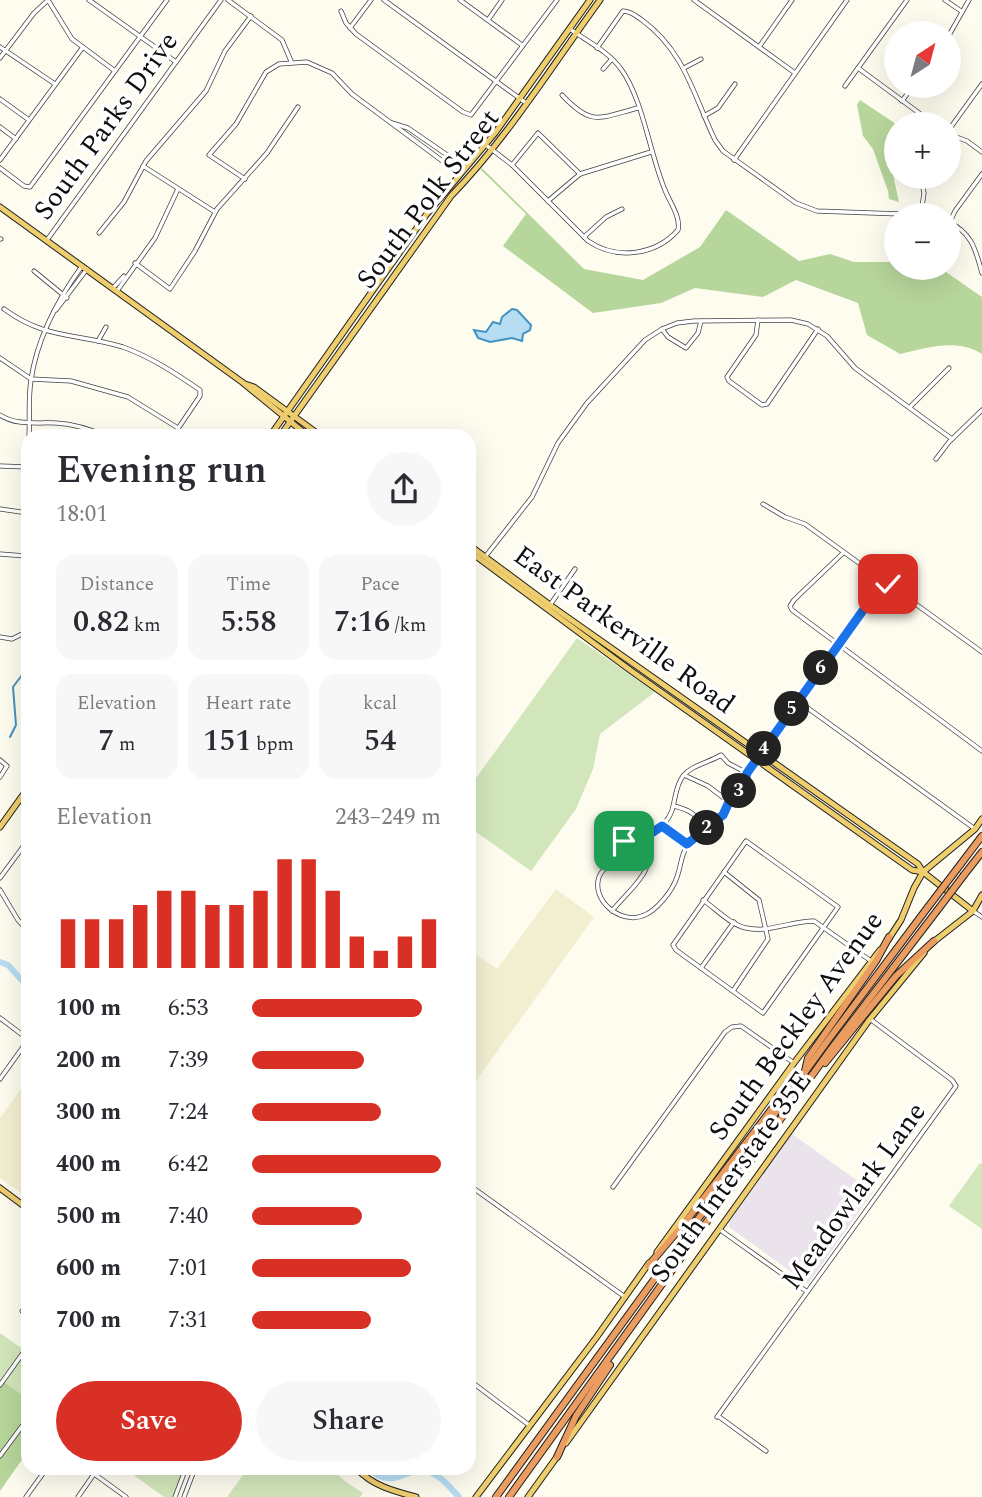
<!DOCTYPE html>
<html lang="en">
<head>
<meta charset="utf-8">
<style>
  :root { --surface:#fff; --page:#f7f7f7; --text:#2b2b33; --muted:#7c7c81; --accent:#d93025 }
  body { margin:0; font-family:Spectral,serif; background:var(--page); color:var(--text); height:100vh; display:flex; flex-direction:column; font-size:26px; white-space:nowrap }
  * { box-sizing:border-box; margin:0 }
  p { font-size:23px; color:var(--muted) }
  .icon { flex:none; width:38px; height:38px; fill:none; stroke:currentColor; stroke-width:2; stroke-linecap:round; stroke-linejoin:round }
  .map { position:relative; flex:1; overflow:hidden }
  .panel { position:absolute; left:21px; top:429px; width:455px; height:1046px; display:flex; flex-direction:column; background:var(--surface); border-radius:21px; box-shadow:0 7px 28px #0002 }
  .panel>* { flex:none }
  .needle { width:46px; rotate:36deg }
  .fabs { position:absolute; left:884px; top:21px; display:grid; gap:14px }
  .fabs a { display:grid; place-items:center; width:77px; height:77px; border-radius:50%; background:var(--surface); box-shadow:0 7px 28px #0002; font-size:35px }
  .pin { position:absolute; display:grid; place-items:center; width:60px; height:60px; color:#fff; margin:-30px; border-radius:14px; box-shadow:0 4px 10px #0006 }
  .km { position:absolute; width:35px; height:35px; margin:-18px; border-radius:50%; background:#222; color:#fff; font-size:19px; line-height:35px; text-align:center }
  .round { display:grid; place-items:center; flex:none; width:74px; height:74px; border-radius:37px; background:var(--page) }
  .headline { display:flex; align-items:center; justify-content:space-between; height:119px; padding:0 35px }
  h1 { font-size:38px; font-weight:600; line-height:52px }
  .metrics { display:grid; grid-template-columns:repeat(3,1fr); gap:10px; height:119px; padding:7px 35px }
  .metrics div { display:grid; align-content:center; border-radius:18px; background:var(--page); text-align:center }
  .metrics b { font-size:30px; font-weight:600 }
  .metrics small { font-size:19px; font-weight:400 }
  .metrics p { font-size:19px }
  .chart { height:196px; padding:14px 35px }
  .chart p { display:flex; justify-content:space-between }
  .chart svg { width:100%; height:126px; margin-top:7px; stroke:var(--accent); stroke-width:6 }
  .primary-button { display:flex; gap:14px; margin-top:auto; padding:14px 35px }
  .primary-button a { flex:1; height:80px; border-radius:42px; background:var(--accent); color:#fff; font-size:28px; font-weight:600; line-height:80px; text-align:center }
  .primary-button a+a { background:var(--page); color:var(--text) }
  ul { padding:0 35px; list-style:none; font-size:23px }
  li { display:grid; grid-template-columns:112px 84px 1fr; align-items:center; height:52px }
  li i { height:18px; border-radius:9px; background:var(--accent) }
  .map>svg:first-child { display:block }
</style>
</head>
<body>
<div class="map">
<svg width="982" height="1497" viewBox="0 0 982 1497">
  <rect width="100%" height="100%" fill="#fefbef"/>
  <polygon fill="#ebe3ec" points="792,1134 873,1192 808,1284 729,1227 729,1220"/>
  <g fill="#f2efd1">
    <polygon points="556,889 594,917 471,1088 469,1086 469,950 497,969"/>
    <polygon points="28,1079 28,1192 25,1196 0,1178 0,1118"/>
  </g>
  <g fill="#d2e6bb">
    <polygon points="577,638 655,692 600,734 593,769 576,809 531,871 469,827 469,788"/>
    <polygon points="980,1163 982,1164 982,1229 949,1206"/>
    <polygon points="0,1333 28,1353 28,1399 0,1379"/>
    <polygon points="124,1468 184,1468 172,1497 164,1497"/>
    <polygon points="248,1468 331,1468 346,1482 363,1493 360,1497 227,1497"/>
  </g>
  <g fill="#b7d69b">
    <polygon points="860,100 896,124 889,156 899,202 889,199 888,191 873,149 863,136 857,105"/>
    <path d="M482,168L584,269L643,280L700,247L726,210L799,261L830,254L854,262H896V268H934L946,272L982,297V354C956,338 928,348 900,354L867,335L858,303L796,280L763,297L695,288L661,303L593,313L503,246L526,214L481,170Z"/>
    <polygon points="0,1379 28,1399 28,1451 0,1491"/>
  </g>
  <polygon fill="#b7ddf2" stroke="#4393c4" stroke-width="2" points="512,309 517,310 531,325 530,330 523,334 522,341 512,338 490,342 478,338 474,330 486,332 493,322 500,324 502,317"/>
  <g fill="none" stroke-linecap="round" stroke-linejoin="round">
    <polyline stroke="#4393c4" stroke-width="2" points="10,737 16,725 13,687 28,667"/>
    <g stroke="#b7ddf2" stroke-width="6">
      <polyline points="0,962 8,965 28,987"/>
      <path d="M368,1468C395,1493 405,1464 429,1472C442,1476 450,1488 459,1497"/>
    </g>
    <g stroke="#414141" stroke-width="5">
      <g id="minor">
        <polyline points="48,0 72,39 115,71"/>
        <polyline points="89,0 176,62"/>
        <polyline points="228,0 282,40 291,61"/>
        <polyline points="384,0 526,103"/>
        <polyline points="460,0 522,45"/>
        <polyline points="694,0 795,73"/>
        <polyline points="945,0 961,11"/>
        <polyline points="341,11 346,23 356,34 463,112 471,115 557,0"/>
        <polyline points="488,20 502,0"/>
        <polyline points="350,28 371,0"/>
        <polyline points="948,37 969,0"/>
        <polyline points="0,47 55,84"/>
        <polyline points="759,47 792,0"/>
        <path d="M597,48L623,11C631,11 636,16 642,20C685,52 693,94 715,140L723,151L796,203L817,211L928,215"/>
        <polyline points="0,58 34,13 47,1"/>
        <polyline points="684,68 701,59"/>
        <polyline points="858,68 934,124"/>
        <polyline points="603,69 612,59"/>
        <polyline points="845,86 907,0"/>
        <path d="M562,95C592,127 599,118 638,108"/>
        <polyline points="0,99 29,120"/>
        <polyline points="902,101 913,86"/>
        <polyline points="704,116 718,108 735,84"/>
        <polyline points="392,123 408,128 466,168"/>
        <polyline points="0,127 16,139"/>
        <polyline points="948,131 982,84"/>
        <polyline points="948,134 967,141 982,152"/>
        <path d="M486,145L512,165L588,241C616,260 655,256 678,230C681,217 670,203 665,190C650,155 643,99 621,69C609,52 587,41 570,29"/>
        <polyline points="0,160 83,47"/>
        <polyline points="734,160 847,0"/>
        <polyline points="512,165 538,133 580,174"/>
        <polyline points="143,166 215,212"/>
        <polyline points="0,168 24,186 30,187 167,0"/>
        <polyline points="245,179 209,155 236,124 266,72 279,64 307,62 332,73 352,94 460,174"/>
        <polyline points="548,201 580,174 651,152"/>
        <polyline points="921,214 924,193 921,177"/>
        <path d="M948,222C972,232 976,251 982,273"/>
        <polyline points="948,226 955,211 982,174"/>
        <polyline points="99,233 124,202 146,161 206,91 225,51 251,16"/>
        <polyline points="584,237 606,217 622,209"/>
        <polyline points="0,239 1,239"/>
        <polyline points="47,240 221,0"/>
        <polyline points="135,263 170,289 195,251 217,209 267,153 298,107"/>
        <polyline points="34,271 67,298"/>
        <polyline points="113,288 124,276"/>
        <polyline points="117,291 155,238 178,189"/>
        <path d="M4,309C46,340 78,333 123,347C151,357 175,373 200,390V396L173,436"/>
        <polyline points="56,310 87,269"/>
        <polyline points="758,320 756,335 727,377 729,381 762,405 767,404 818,329"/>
        <polyline points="662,329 668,337 686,348 698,333 701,321"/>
        <polyline points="98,341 106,327"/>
        <polyline points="0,358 31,379 71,381 128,397 178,428"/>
        <polyline points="910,407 949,368"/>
        <path d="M0,415C17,426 36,422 56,423C73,424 90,429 106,436"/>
        <path d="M29,436C30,418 28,398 31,380C37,339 58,299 82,266"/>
        <polyline points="936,459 949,442 982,410"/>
        <polyline points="0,466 28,467"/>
        <polyline points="763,504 785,517 805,524 982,652"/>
        <polyline points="28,505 25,567 28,614"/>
        <polyline points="0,509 28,513"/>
        <polyline points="843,553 794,600 790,606 792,610 982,751"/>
        <polyline points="0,554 26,556"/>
        <polyline points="485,557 532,497 558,443 587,403 645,340 662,329 677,323 694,321 791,320 808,324 827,336 855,368 952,439"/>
        <polyline points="550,605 575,569"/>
        <polyline points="0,637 12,639 28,631"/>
        <polyline points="798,701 975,829"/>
        <polyline points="761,754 864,609 903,566"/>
        <path d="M721,755L728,763L747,773C744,785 722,818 712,826C703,832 692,836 687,846C681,855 681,866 677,877C673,890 656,912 642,916C621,924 591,901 599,877C602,868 611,865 616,858C621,852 621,845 627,839C649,834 670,829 674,802C676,793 677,784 683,776C692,765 708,763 721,755Z"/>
        <polyline points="0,760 7,766 0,777"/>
        <polyline points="747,773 756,760"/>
        <polyline points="684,775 708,786 729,802"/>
        <path d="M674,806C690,810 698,814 703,831"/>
        <polyline points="662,826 687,844"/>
        <polygon points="746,841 838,907 763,1013 676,950 673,945"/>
        <polyline points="21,850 28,856"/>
        <polyline points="724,872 759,900 768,939 733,991"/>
        <polyline points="0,878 28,840"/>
        <polyline points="0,890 18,920 28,931"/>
        <path d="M703,900C716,909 731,925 746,928C768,933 792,921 814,921L871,961"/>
        <path d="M612,911C636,882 654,875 650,834"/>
        <polyline points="973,911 982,917"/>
        <polyline points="701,968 734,922"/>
        <polyline points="0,1018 28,1039"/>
        <polyline points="0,1079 28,1040"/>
        <polyline points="469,1185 625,1297"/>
        <polyline points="613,1187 725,1032 732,1027 741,1026 794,1063"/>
        <polyline points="719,1229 806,1291"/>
        <polyline points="22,1311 28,1316"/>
        <polyline points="469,1380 529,1425"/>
        <polyline points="0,1385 28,1346"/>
        <polyline points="718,1416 766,1451"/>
        <polyline points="717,1417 956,1086 952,1080 870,1019"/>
        <polyline points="0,1456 28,1418"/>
        <polyline points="86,1468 126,1497"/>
        <polyline points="26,1497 47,1468"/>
        <polyline points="78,1497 94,1474"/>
        <polyline points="175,1497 186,1468"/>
        <polyline points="184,1497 195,1468"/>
      </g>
    </g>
    <g stroke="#1f1f1f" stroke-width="7">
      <g id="major">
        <polyline points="0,207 242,382 308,436"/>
        <polyline points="245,384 254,387 321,436"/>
        <polyline points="270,436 426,215 495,133 590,0"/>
        <path d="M280,436L451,196C508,137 552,66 600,0"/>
        <polyline points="469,545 550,605 918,864 923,872 973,911"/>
        <polyline points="469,551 630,670 912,870 923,872"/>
        <polyline points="0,827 28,788"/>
        <polyline points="888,940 901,920 914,888 923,872 975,829 982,819"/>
        <polyline points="932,943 973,911 982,895"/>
        <polyline points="0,1188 28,1209"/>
        <polyline points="657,1252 794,1063 880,950"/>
        <polyline points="566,1443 870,1019 924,953"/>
        <path d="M356,1468C373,1486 393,1491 416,1497"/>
        <polyline points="476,1497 596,1338 649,1263"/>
        <polyline points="528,1497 559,1454"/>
      </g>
    </g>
    <g stroke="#1f1f1f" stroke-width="8">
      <g id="highway">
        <polyline points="957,869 982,836"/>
        <polyline points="964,875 982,852"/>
        <polyline points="825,1063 896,976 934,941"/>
        <polyline points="805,1071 808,1058 876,961 889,937"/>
        <polyline points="648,1266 687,1220 774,1106 781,1101"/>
        <polyline points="557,1457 576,1416 610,1365"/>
        <polyline points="496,1497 829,1039 928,907"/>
        <polyline points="509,1497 831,1049 936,912"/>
      </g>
    </g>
    <use href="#minor" stroke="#fff" stroke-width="3.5"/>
    <use href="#major" stroke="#efce6e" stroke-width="5"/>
    <use href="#highway" stroke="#eb9d61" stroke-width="6"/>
    <g stroke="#1f1f1f" stroke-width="8" stroke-linecap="butt">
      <g id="highway-bridge">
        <polyline points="928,907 957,869"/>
        <polyline points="936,912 964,875"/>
      </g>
    </g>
    <use href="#highway-bridge" stroke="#eb9d61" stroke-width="6"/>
  </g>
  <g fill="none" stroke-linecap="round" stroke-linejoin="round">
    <g stroke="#fff" stroke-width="14">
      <polyline id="route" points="624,841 650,834 662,826 687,844 723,815 729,802 744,784 747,773 864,609 880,589 888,584"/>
    </g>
    <use href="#route" stroke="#1a73e8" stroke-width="9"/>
  </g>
  <g text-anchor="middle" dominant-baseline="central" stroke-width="7" stroke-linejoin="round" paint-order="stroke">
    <g font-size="28" fill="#0e0e0e" stroke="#fff">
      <text transform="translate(106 126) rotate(-54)">South Parks Drive</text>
      <text transform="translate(428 199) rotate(-53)">South Polk Street</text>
      <text transform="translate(624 630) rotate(36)">East Parkerville Road</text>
      <text transform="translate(796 1026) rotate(-54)">South Beckley Avenue</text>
      <text transform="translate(731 1177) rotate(-54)">South Interstate 35E</text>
      <text transform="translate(854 1196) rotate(-54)">Meadowlark Lane</text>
    </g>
  </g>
</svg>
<div class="fabs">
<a><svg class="needle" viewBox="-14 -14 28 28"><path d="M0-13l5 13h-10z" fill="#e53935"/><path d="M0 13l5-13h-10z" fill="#7c7c81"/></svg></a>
<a>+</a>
<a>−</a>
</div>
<div class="pin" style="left:624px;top:841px;background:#1e9e55"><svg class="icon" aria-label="arrive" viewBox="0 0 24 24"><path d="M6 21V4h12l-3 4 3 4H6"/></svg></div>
<div class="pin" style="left:888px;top:584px;background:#d93025"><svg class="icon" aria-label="check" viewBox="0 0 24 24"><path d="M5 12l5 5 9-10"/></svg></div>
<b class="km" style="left:707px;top:828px">2</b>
<b class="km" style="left:739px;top:791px">3</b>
<b class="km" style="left:764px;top:749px">4</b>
<b class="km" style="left:792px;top:709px">5</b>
<b class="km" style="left:821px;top:668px">6</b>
<section class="panel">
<div class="headline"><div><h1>Evening run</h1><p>18:01</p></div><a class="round"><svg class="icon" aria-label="share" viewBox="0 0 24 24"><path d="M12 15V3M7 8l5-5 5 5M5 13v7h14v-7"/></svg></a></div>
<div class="metrics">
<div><p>Distance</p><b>0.82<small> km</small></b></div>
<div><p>Time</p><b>5:58</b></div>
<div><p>Pace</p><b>7:16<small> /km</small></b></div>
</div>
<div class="metrics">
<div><p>Elevation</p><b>7<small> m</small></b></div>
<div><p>Heart rate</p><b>151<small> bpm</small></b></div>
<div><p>kcal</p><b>54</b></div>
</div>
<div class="chart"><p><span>Elevation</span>243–249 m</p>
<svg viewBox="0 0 160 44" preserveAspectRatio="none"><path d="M5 44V27M15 44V27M25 44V27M35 44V22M45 44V17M55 44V17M65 44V22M75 44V22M85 44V17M95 44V6M105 44V6M115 44V17M125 44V33M135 44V38M145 44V33M155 44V27"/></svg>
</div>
<ul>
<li><b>100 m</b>6:53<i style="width:90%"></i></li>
<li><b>200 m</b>7:39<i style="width:59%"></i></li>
<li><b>300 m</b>7:24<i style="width:68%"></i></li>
<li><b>400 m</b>6:42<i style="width:100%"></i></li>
<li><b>500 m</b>7:40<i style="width:58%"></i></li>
<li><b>600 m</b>7:01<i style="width:84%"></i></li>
<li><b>700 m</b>7:31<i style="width:63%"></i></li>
</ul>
<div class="primary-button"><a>Save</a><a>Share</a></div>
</section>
</div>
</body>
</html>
